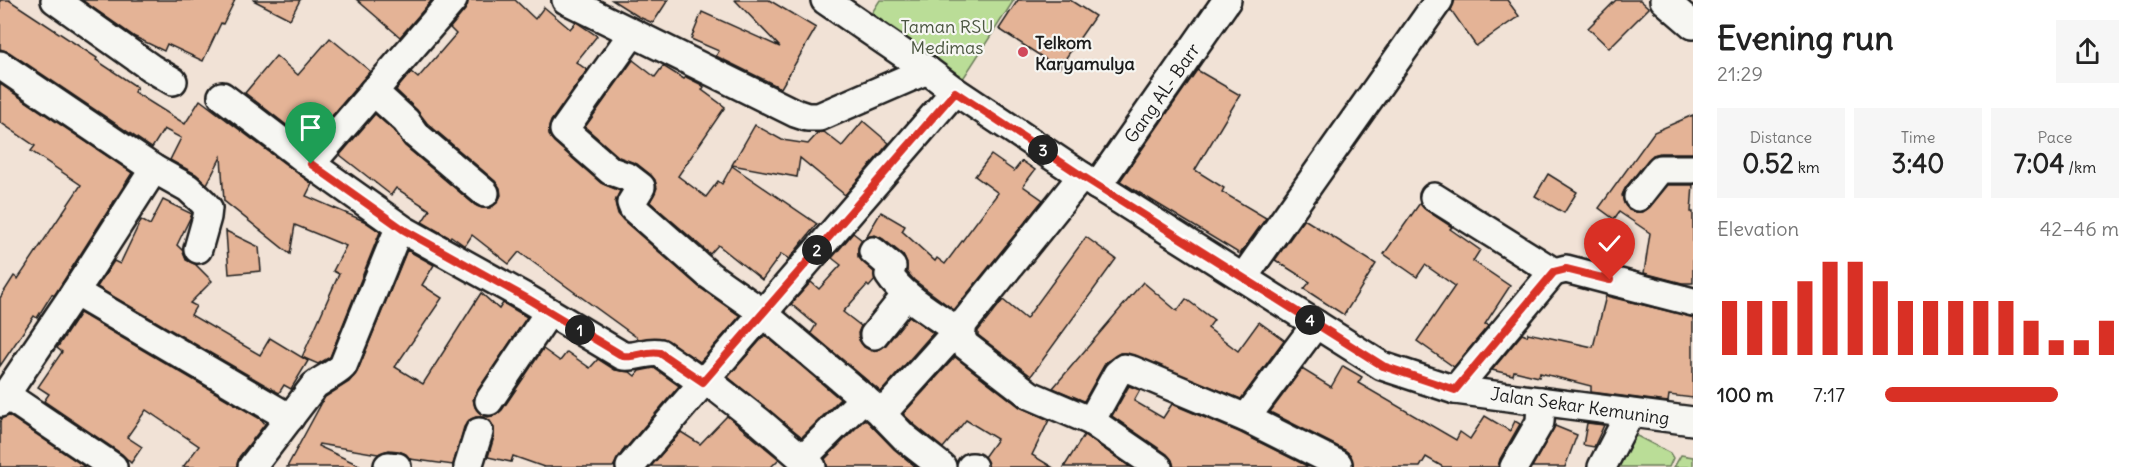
<!DOCTYPE html>
<html lang="en">
<head>
<meta charset="utf-8">
<style>
  :root { --surface:#fff; --page:#f6f6f6; --text:#222; --muted:#767676; --accent:#d93025 }
  body { margin:0; font-family:Delius,sans-serif; background:var(--page); color:var(--text); height:100vh; display:flex; flex-direction:column; font-size:22px; white-space:nowrap }
  * { box-sizing:border-box; margin:0 }
  p { font-size:20px; color:var(--muted) }
  .icon { flex:none; width:33px; height:33px; fill:none; stroke:currentColor; stroke-width:2; stroke-linecap:round; stroke-linejoin:round }
  .map { position:relative; flex:1; overflow:hidden }
  .drawer { display:flex; flex-direction:column; background:var(--surface); width:450px }
  .drawer>* { flex:none }
  .pin { position:absolute; display:grid; place-items:center; width:51px; height:51px; color:#fff; margin:-62px -26px; border-radius:50% 50% 50% 0; rotate:-45deg; box-shadow:0 0 6px #0007 }
  .pin .icon { rotate:45deg }
  .km { position:absolute; width:30px; height:30px; margin:-15px; border-radius:50%; background:#222; color:#fff; font-size:16px; line-height:30px; text-align:center }
  .round { display:grid; place-items:center; flex:none; width:63px; height:63px; border-radius:0px; background:var(--page) }
  .overview { display:flex; align-items:center; justify-content:space-between; height:102px; padding:0 24px }
  h1 { font-size:33px; font-weight:700; line-height:45px }
  .figures { display:grid; grid-template-columns:repeat(3,1fr); gap:9px; height:102px; padding:6px 24px }
  .figures div { display:grid; align-content:center; border-radius:0px; background:var(--page); text-align:center }
  .figures b { font-size:26px; font-weight:700 }
  .figures small { font-size:16px; font-weight:400 }
  .figures p { font-size:16px }
  .chart { height:168px; padding:12px 24px }
  .chart p { display:flex; justify-content:space-between }
  .chart svg { width:100%; height:108px; margin-top:6px; stroke:var(--accent); stroke-width:6 }
  ul { padding:0 24px; list-style:none; font-size:20px }
  li { display:grid; grid-template-columns:96px 72px 1fr; align-items:center; height:45px }
  li i { height:15px; border-radius:8px; background:var(--accent) }
  main { display:flex; flex:1; min-height:0 }
  .map>svg:first-child { display:block }
</style>
</head>
<body>
<main>
<div class="map">
<svg width="1693" height="467" viewBox="0 0 1693 467">
  <rect width="100%" height="100%" fill="#f1e2d6"/>
  <filter id="ink" filterUnits="userSpaceOnUse"><feTurbulence type="fractalNoise" baseFrequency=".0167" numOctaves="2"/><feDisplacementMap in="SourceGraphic" scale="12" xChannelSelector="R" yChannelSelector="G"/><feConvolveMatrix kernelMatrix="1 2 1 2 8 2 1 2 1" color-interpolation-filters="sRGB"/></filter>
  <g filter="url(#ink)">
    <g fill="#badd97" stroke="#6b7c5a" stroke-width="1.5">
      <polygon points="880,0 1014,0 957,88 866,22"/>
      <path d="M1637,436L1670,453L1673,458L1669,467H1615C1621,456 1626,441 1637,436Z"/>
      <polygon points="1681,455 1693,457 1693,467 1674,467"/>
    </g>
    <g fill="#e4b396" stroke="#1c1c1c" stroke-width="1.5">
      <polygon points="0,0 9,0 97,58 96,60 137,87 134,92 185,124 200,100 312,184 306,196 364,221 380,232 330,357 318,364 302,357 339,274 333,271 346,246 295,225 290,254 224,201 221,157 207,184 196,174 170,160 181,138 164,129 152,148 9,52 0,49"/>
      <polygon points="82,0 235,0 223,24 221,23 203,61 167,44 164,51 135,37"/>
      <polygon points="253,0 300,0 290,19"/>
      <polygon points="357,0 432,0 400,37"/>
      <polygon points="468,0 515,0 535,19 544,7 570,29 576,22 597,36 576,62 587,70 551,121 549,127 549,135 554,142 601,183 620,191 615,202 618,214 623,220 699,287 740,316 700,362 663,338 639,339 519,252 509,264 472,235 465,246 451,236 450,238 422,222 430,210 396,188 391,195 340,155 375,114 394,131 405,146 475,205 482,208 490,208 497,203 501,195 500,188 495,181 427,123 417,110 396,90 411,72 418,78 456,34 450,28 465,10"/>
      <polygon points="612,0 668,0 653,23 639,17"/>
      <polygon points="735,0 769,0 816,28 781,88 716,56 719,51 691,39 702,12 780,47"/>
      <polygon points="1018,0 1070,0 1095,16 1059,68 999,29"/>
      <polygon points="1455,0 1507,0 1519,16 1476,46 1451,10"/>
      <polygon points="1616,0 1640,0 1649,8 1609,48 1588,28"/>
      <polygon points="330,38 370,71 315,136 313,134 307,141 245,93 276,56 298,75"/>
      <polygon points="633,60 655,77 663,66 684,79 686,77 700,84 704,87 702,90 725,107 678,176 706,197 718,181 722,184 732,166 817,224 789,259 781,254 762,280 718,245 710,254 650,202 657,188 655,180 651,175 637,164 619,157 585,127"/>
      <polygon points="1197,70 1240,95 1195,170 1224,188 1222,192 1266,218 1240,254 1120,181"/>
      <polygon points="0,84 132,173 54,296 52,294 37,318 34,316 0,366 0,298 14,276 18,279 81,185 31,151 35,146 0,122"/>
      <polygon points="1693,115 1693,153 1660,153 1653,155 1626,187 1622,195 1624,203 1629,210 1635,212 1643,212 1650,207 1668,185 1693,185 1691,212 1693,212 1693,283 1682,283 1644,273 1650,233 1619,212 1614,219 1599,208 1654,132"/>
      <polygon points="863,121 889,143 845,195 800,158 797,177 732,165 755,125 782,140 808,144 818,133 824,132 842,146"/>
      <polygon points="991,155 1014,171 1022,161 1035,170 1023,186 1043,200 954,310 914,280 907,272 907,264 903,255 883,239 875,235 866,237 881,212 905,226 902,231 935,261 937,258 945,264 998,193 975,176"/>
      <polygon points="1548,174 1577,192 1564,213 1535,196"/>
      <polygon points="163,200 192,214 177,245 183,251 186,260 195,264 212,281 190,303 196,306 191,315 260,355 270,338 308,361 291,389 284,385 279,393 97,287 114,261 120,264 141,220 150,225"/>
      <polygon points="1420,203 1426,210 1452,227 1450,229 1480,250 1473,261 1510,286 1485,324 1489,325 1454,367 1417,341 1455,286 1425,265 1417,277 1384,254"/>
      <polygon points="1304,219 1376,264 1344,315 1304,289 1310,282 1275,260"/>
      <polygon points="226,231 259,247 261,271 229,274"/>
      <polygon points="853,233 862,240 858,248 858,257 874,272 875,280 869,287 867,285 843,312 861,326 858,333 859,340 864,347 872,351 880,349 886,345 909,316 933,333 881,392 811,333 816,325 791,304 811,282 819,289 841,265 832,258"/>
      <polygon points="1086,237 1116,259 1031,376 978,335 978,331 1003,300 1026,319"/>
      <polygon points="407,250 434,265 422,285 442,298 395,367 423,384 481,293 499,309 503,303 527,317 476,393 473,399 475,407 481,414 488,417 496,415 502,410 543,349 560,361 567,352 590,368 598,359 615,370 630,372 635,376 639,371 654,368 679,386 626,448 625,447 613,467 544,467 513,456 511,462 488,457 494,437 494,428 490,421 484,417 476,417 469,420 464,427 453,465 410,459 406,454 399,451 389,450 378,454 319,444 318,446 363,467 287,467 325,397 349,382 357,372"/>
      <polygon points="1143,282 1177,311 1186,299 1214,320 1208,328 1238,351 1259,322 1284,340 1241,399 1127,353 1120,353 1106,362 1084,401 1053,388"/>
      <polygon points="1606,296 1693,317 1693,398 1669,395 1668,402 1591,392 1591,386 1540,373 1539,377 1514,371 1513,375 1492,370 1522,334 1527,336 1528,333 1593,347"/>
      <polygon points="80,313 262,420 265,424 239,457 237,467 183,467 199,446 146,410 127,437 142,447 131,463 122,454 44,401 49,394 38,387 62,352 57,348"/>
      <polygon points="765,335 840,399 802,437 728,377"/>
      <polygon points="955,357 1020,407 1049,420 1032,455 1052,467 989,467 984,457 997,439 966,420 943,448 916,426 903,414"/>
      <polygon points="1343,366 1362,377 1358,383 1456,440 1460,432 1470,439 1485,416 1510,431 1515,421 1520,424 1500,459 1498,467 1443,467 1426,457 1420,467 1353,467 1351,456 1345,450 1270,412 1302,369 1331,387"/>
      <polygon points="1129,386 1140,390 1134,401 1163,418 1172,404 1239,432 1309,467 1174,467 1172,460 1167,454 1112,416"/>
      <polygon points="9,416 85,467 0,467 0,422 2,418"/>
      <polygon points="727,416 779,459 771,467 651,466 681,432 700,444"/>
      <polygon points="865,419 894,449 916,467 827,467 825,459"/>
      <polygon points="1587,423 1604,425 1594,447 1583,445"/>
      <polygon points="1555,426 1577,435 1565,467 1532,467"/>
      <polygon points="1084,435 1130,467 1064,467"/>
    </g>
    <g fill="none" stroke-linecap="round" stroke-linejoin="round">
      <g stroke="#1c1c1c" stroke-width="32">
        <g id="minor">
          <polyline points="55,0 151,68 173,81"/>
          <path d="M453,0L311,164L404,230L528,299L623,356C636,358 647,350 660,353L703,383"/>
          <polyline points="566,0 795,113 807,117 819,117 927,70"/>
          <polyline points="825,0 927,70 955,91 1082,176 1382,366 1455,390 1693,421"/>
          <polyline points="1664,0 1693,25"/>
          <polyline points="632,34 564,130 611,171 628,177 641,187 631,203 633,208 709,275 763,313 879,411 905,438 942,467"/>
          <polyline points="0,65 154,169 188,188 203,202 208,208 207,217 198,249"/>
          <polyline points="373,91 406,121 415,134 485,193"/>
          <polyline points="222,96 311,164"/>
          <polyline points="1082,176 963,324 961,336 965,345 1030,395 1091,421 1158,467"/>
          <polyline points="1097,186 1227,0"/>
          <polyline points="1434,197 1554,272"/>
          <polyline points="1638,197 1660,169 1693,169"/>
          <path d="M873,251L892,267L889,275C904,298 935,314 957,331"/>
          <polyline points="1243,278 1439,0"/>
          <polyline points="75,292 290,418"/>
          <polyline points="1316,324 1246,418 1338,464"/>
          <polyline points="874,335 906,295"/>
          <polyline points="705,379 760,422 812,467"/>
          <polyline points="1455,390 1549,277 1554,272 1566,269 1693,302"/>
          <polyline points="6,395 113,467"/>
          <polyline points="489,401 549,312"/>
          <polyline points="0,403 75,292 154,169"/>
          <polyline points="882,414 963,324"/>
          <polyline points="1091,421 1117,374 1124,368 1132,370 1246,418"/>
          <polyline points="802,459 864,398"/>
          <polyline points="388,466 397,467"/>
          <path d="M252,467L314,386C323,378 334,375 343,366L395,238"/>
          <polyline points="468,467 479,432"/>
          <polyline points="630,467 955,91"/>
          <polyline points="971,467 973,467"/>
          <polyline points="1514,467 1540,422 1541,401"/>
          <polyline points="1602,467 1630,413"/>
        </g>
      </g>
      <use href="#minor" stroke="#f6f6f2" stroke-width="27"/>
    </g>
  </g>
  <g fill="none" stroke-linecap="round" stroke-linejoin="round" filter="url(#ink)">
    <g stroke="#fff" stroke-width="12">
      <path id="route" d="M311,164L404,230L528,299L623,356C636,358 647,350 660,353L703,382L955,92L1082,176L1383,366L1455,390L1554,272L1566,269L1610,280"/>
    </g>
    <use href="#route" stroke="#d93025" stroke-width="8"/>
  </g>
  <circle fill="#d1495b" stroke="#f6f6f2" stroke-width="2" cx="1023" cy="52" r="6"/>
  <g text-anchor="middle" dominant-baseline="central" stroke-width="4.5" stroke-linejoin="round" paint-order="stroke">
    <g font-size="18" fill="#4b5641" stroke="#f6f6f2">
      <text x="947" y="26">Taman RSU<tspan x="947" dy="21">Medimas</tspan></text>
    </g>
    <g font-size="18" font-weight="bold" fill="#1c1c1c" stroke="#f6f6f2" text-anchor="start">
      <text x="1035" y="42">Telkom<tspan x="1035" dy="21">Karyamulya</tspan></text>
    </g>
    <g font-size="18" fill="#1c1c1c" stroke="#f6f6f2">
      <text transform="translate(1162 93) rotate(-55)">Gang AL- Barr</text>
      <text transform="translate(1580 406) rotate(8)">Jalan Sekar Kemuning</text>
    </g>
  </g>
</svg>
<div class="pin" style="left:311px;top:164px;background:#1e9e55"><svg class="icon" aria-label="arrive" viewBox="0 0 24 24"><path d="M6 21V4h12l-3 4 3 4H6"/></svg></div>
<div class="pin" style="left:1610px;top:280px;background:#d93025"><svg class="icon" aria-label="check" viewBox="0 0 24 24"><path d="M5 12l5 5 9-10"/></svg></div>
<b class="km" style="left:580px;top:330px">1</b>
<b class="km" style="left:817px;top:250px">2</b>
<b class="km" style="left:1043px;top:150px">3</b>
<b class="km" style="left:1310px;top:320px">4</b>
</div>
<section class="drawer">
<div class="overview"><div><h1>Evening run</h1><p>21:29</p></div><a class="round"><svg class="icon" aria-label="share" viewBox="0 0 24 24"><path d="M12 15V3M7 8l5-5 5 5M5 13v7h14v-7"/></svg></a></div>
<div class="figures">
<div><p>Distance</p><b>0.52<small> km</small></b></div>
<div><p>Time</p><b>3:40</b></div>
<div><p>Pace</p><b>7:04<small> /km</small></b></div>
</div>
<div class="chart"><p><span>Elevation</span>42–46 m</p>
<svg viewBox="0 0 160 44" preserveAspectRatio="none"><path d="M5 44V22M15 44V22M25 44V22M35 44V14M45 44V6M55 44V6M65 44V14M75 44V22M85 44V22M95 44V22M105 44V22M115 44V22M125 44V30M135 44V38M145 44V38M155 44V30"/></svg>
</div>
<ul>
<li><b>100 m</b>7:17<i style="width:74%"></i></li>
</ul>
</section>
</main>
</body>
</html>
